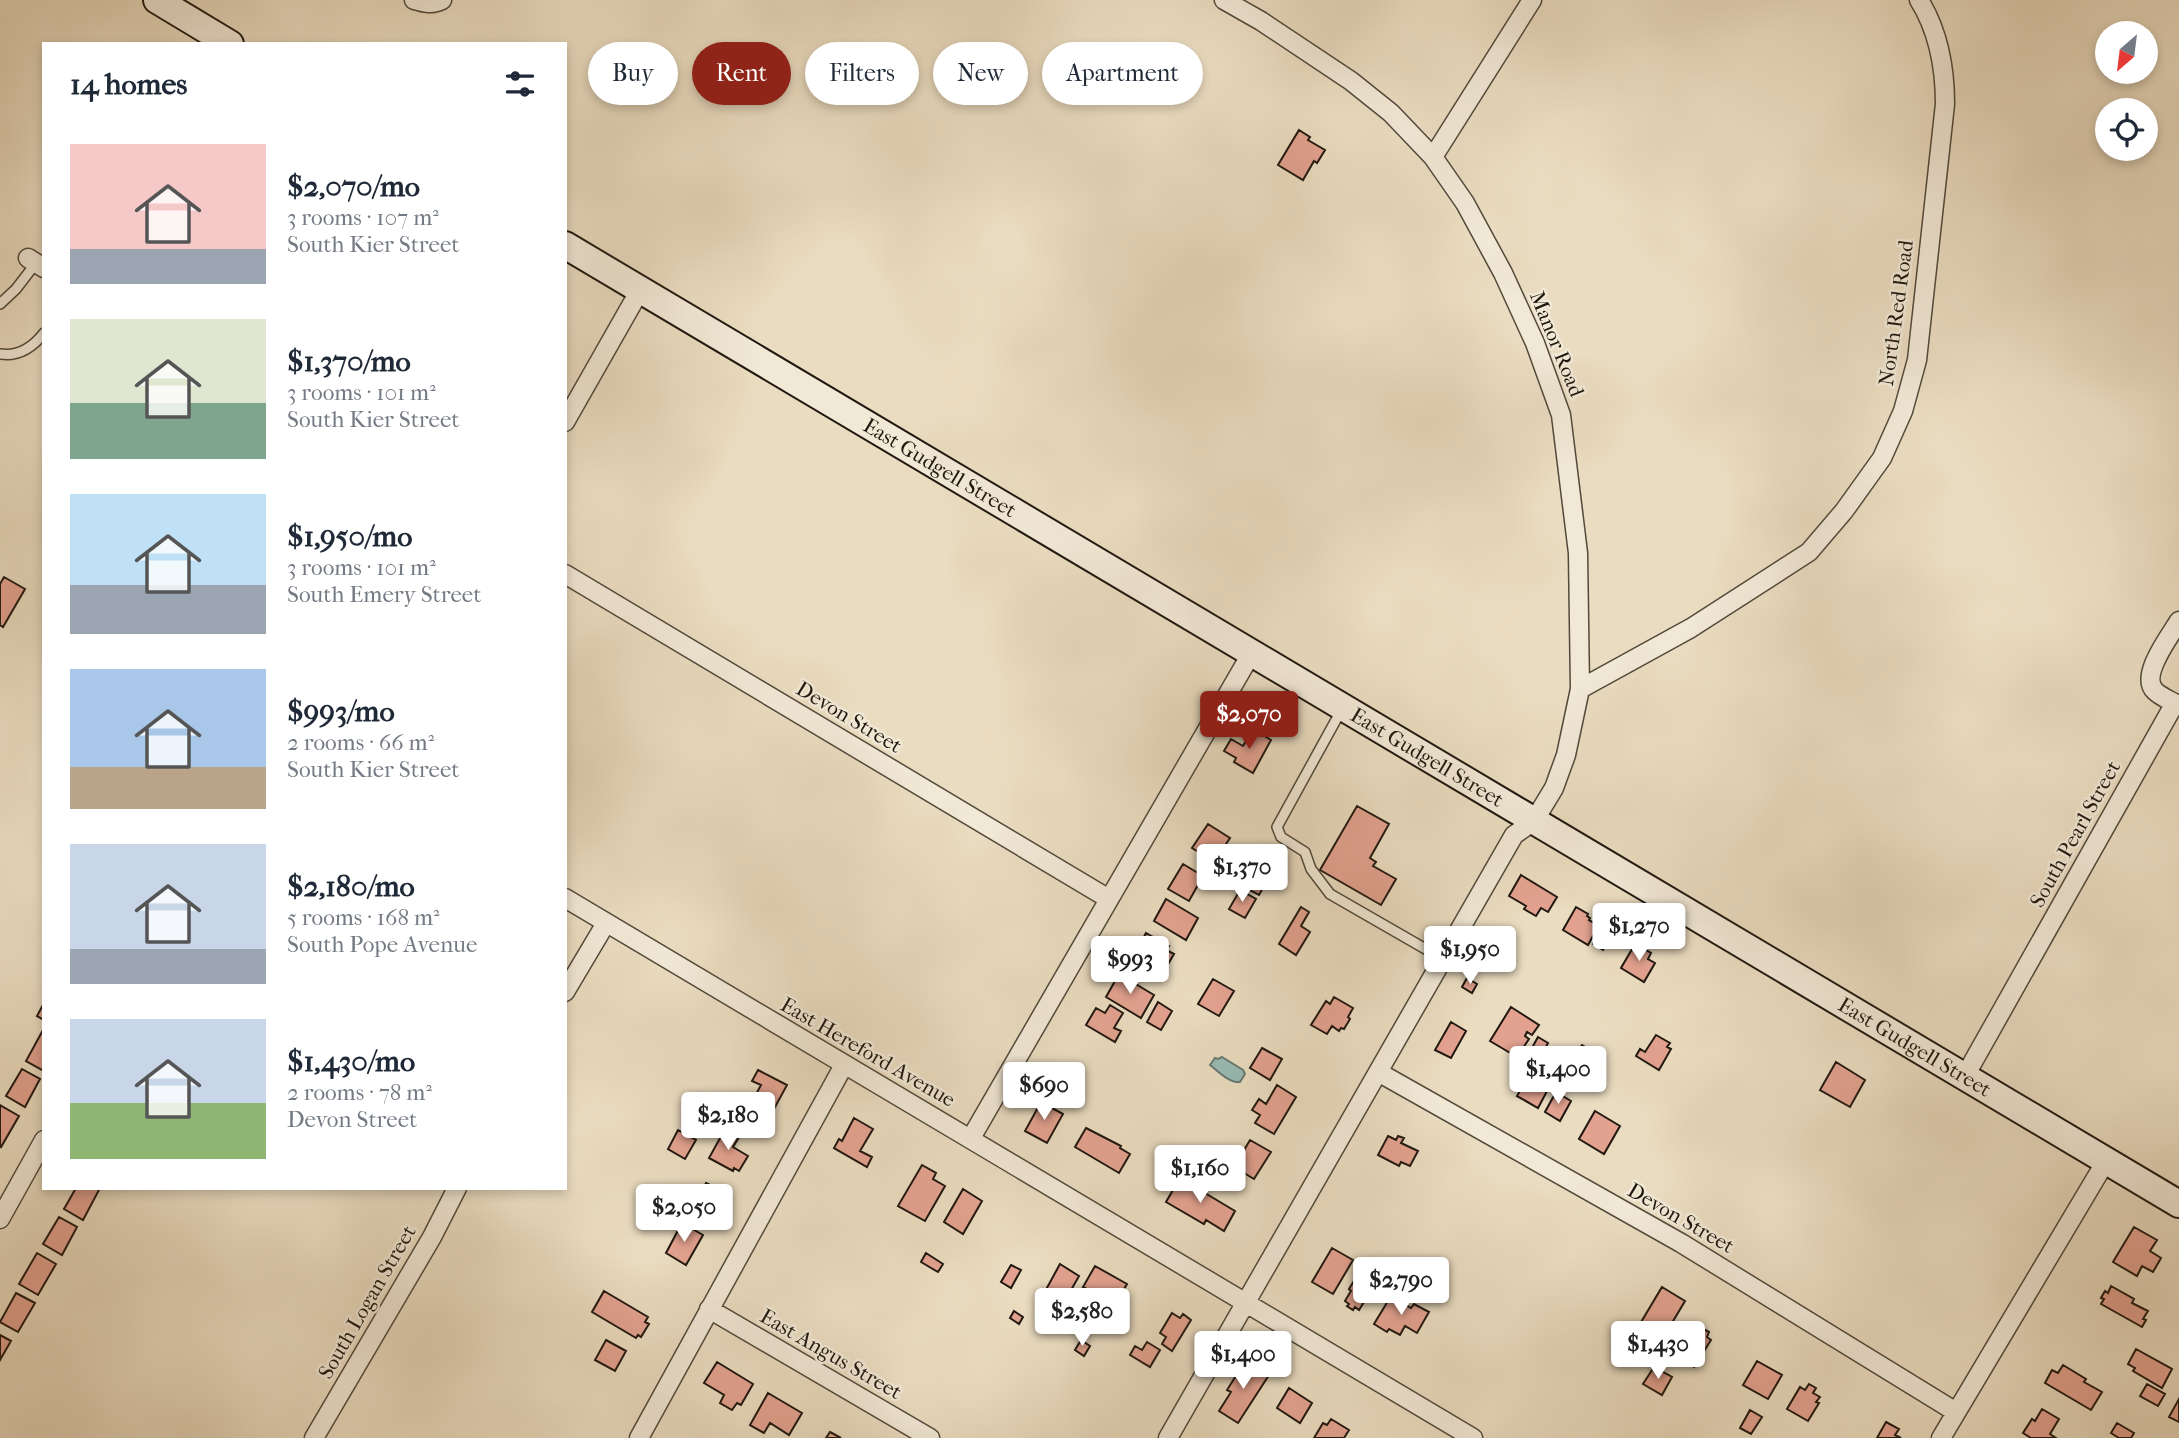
<!DOCTYPE html>
<html lang="en">
<head>
<meta charset="utf-8">
<style>
  body { margin:0; font-family:"IM FELL French Canon",serif; background:#f2f2f3; color:#1f2937; height:100vh; display:flex; flex-direction:column; font-size:26px; white-space:nowrap }
  * { box-sizing:border-box; margin:0 }
  p { font-size:23px; color:#747a83 }
  .icon { flex:none; width:38px; height:38px; fill:none; stroke:currentColor; stroke-width:2; stroke-linecap:round; stroke-linejoin:round }
  .map { position:relative; flex:1; overflow:hidden }
  .side { position:absolute; left:42px; top:42px; width:525px; height:1148px; display:flex; flex-direction:column; background:#fff; border-radius:0px; box-shadow:0 4px 10px #0003 }
  .side>* { flex:none }
  .hud { position:absolute; left:588px; top:42px; width:665px; height:63px; display:flex; gap:14px }
  .needle { width:46px; rotate:208deg }
  .tools { position:absolute; left:2095px; top:21px; display:grid; gap:14px }
  .tools a { display:grid; place-items:center; width:63px; height:63px; border-radius:50%; background:#fff; box-shadow:0 4px 10px #0003; font-size:35px }
  .price { position:absolute; translate:-50% -60px; padding:0 16px; border-radius:7px; background:#fff; color:#222; font-size:23px; line-height:46px; filter:drop-shadow(0 2px 4px #0008) }
  .price::after { content:''; position:absolute; left:50%; top:42px; width:21px; height:16px; margin-left:-10px; background:inherit; clip-path:polygon(0 0,100% 0,50% 100%) }
  .price.selected { background:#8f2418; color:#fff }
  ul { padding:0; list-style:none }
  li { display:flex; align-items:center; gap:21px; height:175px; padding:0 28px }
  li span { display:grid; place-items:center; flex:none; width:196px; height:140px; border-radius:0px; color:#555 }
  li>.icon { margin-inline-start:auto }
  span .icon { width:84px; height:84px; fill:#fffc; stroke-width:1 }
  li b { font-size:30px }
  h2 { display:flex; justify-content:space-between; align-items:center; height:84px; padding:0 28px; font-size:30px }
  .chip { padding:0 24px; border-radius:32px; background:#fff; box-shadow:0 4px 10px #0003; font-size:24px; line-height:63px }
  .chip.selected { background:#8f2418; color:#fff }
  .map>svg:first-child { display:block }
  .water { fill:#98bbb5; stroke:#687a73; stroke-width:2 }
  .building { fill:#e3a290; stroke:#20180f; stroke-width:2 }
  .lines { fill:none; stroke-linecap:round; stroke-linejoin:round }
  .lane-casing { stroke:#52493b; stroke-width:12 }
  .street-casing { stroke:#52493b; stroke-width:21 }
  .secondary-casing { stroke:#20180f; stroke-width:30 }
  .lane { stroke:#f1e8d6; stroke-width:9 }
  .street { stroke:#f1e8d6; stroke-width:18 }
  .secondary { stroke:#f1e8d6; stroke-width:26 }
  .labels { text-anchor:middle; stroke-width:5; stroke-linejoin:round; paint-order:stroke }
  .street-label { font-size:21px; fill:#20180f; stroke:#f1e8d6 }
</style>
</head>
<body>
<div class="map">
<svg width="2179" height="1438" viewBox="0 0 2179 1438">
  <rect width="100%" height="100%" fill="#eadcc0"/>
  <filter id="stains"><feTurbulence type="fractalNoise" baseFrequency=".00286" numOctaves="4"/><feColorMatrix values="0 0 0 0 .2 0 0 0 0 .09 0 0 0 0 .02 0 0 0 .5 -.17"/></filter>
  <radialGradient id="worn" r=".72"><stop offset=".6" stop-color="#630" stop-opacity="0"/><stop offset="1" stop-color="#630" stop-opacity=".3"/></radialGradient>
  <path class="water" d="M1222 1057 1243 1070 1245 1074 1240 1082C1229 1083 1218 1071 1210 1065L1215 1058 1218 1059Z"/>
  <path class="building" d="M1299 130 1310 137 1308 140 1325 150 1317 163 1314 161 1303 180 1278 165Z
    M4 577 25 589 3 627 0 625V584Z
    M1253 729 1271 740 1253 773 1234 762 1236 758 1224 751 1231 739 1243 746Z
    M1357 806 1389 824 1370 858 1376 862 1373 866 1396 879 1381 905 1320 870Z
    M1208 824 1230 838 1214 862 1192 848Z
    M1183 864 1203 876 1189 901 1168 889Z
    M1252 868 1269 877 1259 895 1242 886Z
    M1521 875 1557 897 1548 912 1541 908 1536 916 1524 909 1526 906 1509 896Z
    M1240 890 1256 899 1245 918 1229 909Z
    M1166 899 1198 918 1186 940 1154 921Z
    M1301 907 1309 912 1301 926 1310 932 1296 955 1279 944Z
    M1576 907 1588 914 1587 916 1590 918 1589 920 1613 934 1603 950 1593 944 1597 937 1593 936 1588 945 1563 930Z
    M1146 933 1169 946 1166 950 1174 954 1167 966 1159 962 1152 974 1145 970 1143 973 1135 969 1138 965 1131 962 1138 949 1134 947 1137 941 1141 943Z
    M1635 944 1651 953 1648 959 1655 963 1644 982 1621 968Z
    M1119 974 1154 995 1141 1018 1106 997Z
    M1467 978 1477 984 1472 993 1462 987Z
    M1213 979 1234 991 1219 1016 1198 1004Z
    M1334 997 1353 1008 1348 1017 1350 1019 1344 1029 1341 1028 1339 1031 1332 1026 1327 1034 1311 1025 1326 1001 1330 1004Z
    M1158 1002 1172 1011 1161 1030 1147 1022Z
    M44 1003V1020L37 1016Z
    M1110 1005 1123 1013 1114 1028 1121 1031 1115 1042 1086 1025 1096 1008 1105 1013Z
    M1511 1007 1539 1025 1532 1035 1527 1032 1525 1036 1529 1039 1517 1057 1490 1041Z
    M1451 1022 1466 1031 1451 1058 1435 1050Z
    M43 1030H44V1071L26 1061Z
    M1656 1035 1670 1043 1667 1047 1671 1049 1659 1070 1636 1056 1640 1049 1645 1052Z
    M1538 1037 1548 1043 1534 1069 1553 1080 1538 1108 1517 1096 1526 1080 1517 1075Z
    M1582 1045 1600 1056 1588 1075 1570 1064Z
    M1262 1048 1282 1059 1270 1080 1250 1068Z
    M1836 1062 1865 1080 1850 1107 1820 1090Z
    M22 1069 40 1079 25 1107 6 1096Z
    M758 1070 787 1085 767 1122 747 1111 761 1085 752 1081Z
    M1277 1085 1296 1097 1274 1134 1255 1123 1260 1115 1252 1110 1259 1099 1266 1104Z
    M1556 1092 1571 1101 1560 1121 1545 1112Z
    M1041 1102 1063 1114 1047 1143 1025 1131Z
    M0 1105 19 1116 1 1147 0 1146Z
    M1595 1111 1620 1126 1604 1154 1579 1139Z
    M854 1118 873 1129 860 1151 872 1157 867 1167 834 1148 839 1139 842 1141Z
    M1086 1128 1121 1146 1120 1148 1130 1154 1119 1173 1075 1147Z
    M725 1129 739 1137 733 1147 748 1156 739 1171 734 1168 733 1171 709 1158Z
    M678 1130 696 1140 685 1159 668 1149Z
    M1388 1136 1396 1140 1398 1136 1404 1138 1401 1143 1418 1151 1410 1166 1401 1162 1399 1166 1378 1155Z
    M1250 1140 1271 1152 1254 1179 1234 1167Z
    M922 1165 936 1173 933 1179 945 1186 925 1221 898 1206Z
    M1180 1178 1235 1211 1224 1231 1206 1220 1204 1224 1166 1202Z
    M706 1183 727 1194 710 1224 689 1213Z
    M76 1188H100L83 1220 64 1209Z
    M963 1189 982 1201 963 1234 944 1222Z
    M59 1217 77 1227 62 1255 43 1244Z
    M682 1223 703 1235 686 1265 666 1253Z
    M2134 1227 2157 1240 2150 1251 2161 1258 2153 1272 2142 1266 2137 1276 2113 1262Z
    M1332 1248 1353 1260 1333 1294 1312 1282Z
    M37 1253 56 1264 38 1295 19 1284Z
    M926 1253 943 1264 938 1272 921 1262Z
    M1060 1264 1079 1276 1062 1306 1043 1295Z
    M1011 1265 1021 1270 1011 1288 1001 1282Z
    M1095 1266 1127 1284 1115 1304 1083 1287Z
    M1363 1266 1378 1276 1381 1271 1393 1278 1381 1297 1371 1291 1359 1310 1355 1307 1353 1310 1347 1306 1349 1304 1345 1301 1351 1291 1349 1289Z
    M2111 1286 2134 1299 2132 1303 2148 1311 2143 1319 2146 1320 2142 1327 2101 1304 2104 1299 2101 1298 2105 1291 2108 1293Z
    M1662 1287 1685 1301 1654 1353 1631 1339Z
    M604 1291 648 1317 645 1322 649 1324 641 1337 638 1335 636 1338 592 1312Z
    M16 1293 35 1303 18 1332 0 1322Z
    M1391 1296 1411 1308 1414 1304 1429 1312 1417 1333 1405 1326 1400 1335 1389 1329 1387 1332 1374 1324Z
    M1014 1311 1023 1317 1019 1324 1010 1318Z
    M1172 1313 1180 1318 1183 1314 1191 1320 1172 1351 1162 1344 1166 1337 1160 1333Z
    M1698 1326 1709 1332 1707 1337 1711 1340 1694 1367 1676 1356 1693 1329 1696 1330Z
    M0 1335 11 1341 0 1360Z
    M606 1340 626 1351 615 1371 595 1360Z
    M1081 1340 1090 1346 1084 1356 1075 1350Z
    M1147 1342 1160 1350 1150 1367 1130 1355 1135 1346 1142 1350Z
    M2136 1349 2172 1369 2162 1388 2133 1371 2135 1368 2128 1364Z
    M1246 1360 1269 1375 1238 1423 1219 1411 1231 1392 1227 1390Z
    M1757 1361 1782 1375 1768 1399 1743 1385Z
    M717 1362 753 1384 741 1405 737 1403 732 1410 720 1403 724 1395 704 1383Z
    M2063 1365 2086 1379 2084 1382 2102 1392 2091 1410 2045 1383 2052 1370 2058 1373Z
    M1654 1367 1672 1377 1662 1395 1643 1384Z
    M1809 1384 1816 1388 1813 1393 1820 1397 1816 1402 1819 1403 1808 1421 1787 1409 1800 1387 1805 1390Z
    M2147 1384 2165 1394 2158 1406 2140 1396Z
    M1289 1388 1312 1403 1300 1423 1277 1408Z
    M768 1393 802 1413 789 1435 770 1423 764 1433 750 1425Z
    M2179 1399V1422L2169 1417Z
    M2042 1409 2059 1419 2050 1434 2056 1438H2031L2023 1433 2032 1419 2035 1421Z
    M1750 1410 1762 1417 1751 1434 1740 1428Z
    M1331 1419 1349 1430 1344 1438H1314L1323 1423 1327 1425Z
    M1886 1422 1899 1429 1895 1435 1901 1438H1877Z
    M2117 1423 2134 1433 2131 1438H2119L2111 1433Z
    M830 1432 841 1438H826Z"/>
  <g class="lines">
    <g class="lane-casing">
      <path id="lane" d="M0 304 16 289 36 263
        M0 354C19 357 33 347 44 333
        M1342 709 1277 827 1281 837 1305 852 1311 869 1330 894 1443 959"/>
    </g>
    <g class="street-casing">
      <path id="street" d="M414 0C424 3 432 5 442 0
        M1433 157 1532 0
        M28 258 44 268
        M565 422 640 290
        M565 574 1109 899
        M2179 621C2170 636 2139 676 2155 691 2161 697 2172 701 2179 706
        M1580 689 1691 628 1809 552 1844 511 1882 458 1903 411 1917 360 1945 104C1945 67 1939 32 1919 0
        M565 898 1473 1438
        M565 992 606 923
        M1378 1072 1681 1243 1956 1412
        M1965 1076 2175 703
        M971 1138 1251 654
        M0 1219 44 1140
        M709 1309 930 1438
        M314 1438 432 1237 457 1188
        M639 1438 844 1065
        M1168 1438 1514 835 1534 821 1554 788 1566 755 1580 689 1578 553 1561 415 1535 343 1503 273 1465 203 1433 157 1391 113 1351 81 1261 21 1224 0
        M1941 1438 2106 1161"/>
    </g>
    <g class="secondary-casing">
      <g id="secondary">
        <path d="M157 0 230 44"/>
        <path id="s1" d="M565 245 2179 1204"/>
      </g>
    </g>
    <use href="#lane" class="lane"/>
    <use href="#street" class="street"/>
    <use href="#secondary" class="secondary"/>
  </g>
  <g class="labels">
    <g class="street-label">
      <text transform="translate(1896 313) rotate(-82)" y="7">North Red Road</text>
      <text transform="translate(1557 344) rotate(68)" y="7">Manor Road</text>
      <text dy="7" stroke="none"><textPath href="#s1" startOffset="436">East Gudgell Street</textPath></text>
      <text transform="translate(849 717) rotate(31)" y="7">Devon Street</text>
      <text dy="7" stroke="none"><textPath href="#s1" startOffset="1003">East Gudgell Street</textPath></text>
      <text transform="translate(2075 834) rotate(-61)" y="7">South Pearl Street</text>
      <text dy="7" stroke="none"><textPath href="#s1" startOffset="1570">East Gudgell Street</textPath></text>
      <text transform="translate(868 1052) rotate(30)" y="7">East Hereford Avenue</text>
      <text transform="translate(1681 1218) rotate(30)" y="7">Devon Street</text>
      <text transform="translate(367 1302) rotate(-60)" y="7">South Logan Street</text>
      <text transform="translate(831 1354) rotate(30)" y="7">East Angus Street</text>
    </g>
  </g>
  <rect width="100%" height="100%" filter="url(#stains)"/>
  <rect width="100%" height="100%" fill="url(#worn)"/>
</svg>
<div class="tools">
<a><svg class="needle" viewBox="-14 -14 28 28"><path d="M0-13l5 13h-10z" fill="#e53935"/><path d="M0 13l5-13h-10z" fill="#747a83"/></svg></a>
<a><svg class="icon" aria-label="locate" viewBox="0 0 24 24"><circle cx="12" cy="12" r="6"/><path d="M12 2v4M12 18v4M2 12h4M18 12h4"/></svg></a>
</div>
<b class="price selected" style="left:1249px;top:751px">$2,070</b>
<b class="price" style="left:1242px;top:904px">$1,370</b>
<b class="price" style="left:1639px;top:963px">$1,270</b>
<b class="price" style="left:1470px;top:986px">$1,950</b>
<b class="price" style="left:1130px;top:996px">$993</b>
<b class="price" style="left:1558px;top:1106px">$1,400</b>
<b class="price" style="left:1044px;top:1122px">$690</b>
<b class="price" style="left:728px;top:1152px">$2,180</b>
<b class="price" style="left:1200px;top:1205px">$1,160</b>
<b class="price" style="left:684px;top:1244px">$2,050</b>
<b class="price" style="left:1401px;top:1317px">$2,790</b>
<b class="price" style="left:1082px;top:1348px">$2,580</b>
<b class="price" style="left:1658px;top:1381px">$1,430</b>
<b class="price" style="left:1243px;top:1391px">$1,400</b>
<div class="hud">
<a class="chip">Buy</a>
<a class="chip selected">Rent</a>
<a class="chip">Filters</a>
<a class="chip">New</a>
<a class="chip">Apartment</a>
</div>
<section class="side">
<h2>14 homes<svg class="icon" aria-label="filters" viewBox="0 0 24 24"><path d="M4 7h16M4 17h16"/><circle cx="9" cy="7" r="2"/><circle cx="15" cy="17" r="2"/></svg></h2>
<ul>
<li><span style="background:linear-gradient(#f6c9c9 75%,#9aa5b1 0)"><svg class="icon" aria-label="home" viewBox="0 0 24 24"><path d="M3 11l9-7 9 7M6 9v11h12V9"/></svg></span><div><b>$2,070/mo</b><p>3 rooms · 107 m²</p><p>South Kier Street</p></div></li>
<li><span style="background:linear-gradient(#dfe7d0 60%,#7fa58c 0)"><svg class="icon" aria-label="home" viewBox="0 0 24 24"><path d="M3 11l9-7 9 7M6 9v11h12V9"/></svg></span><div><b>$1,370/mo</b><p>3 rooms · 101 m²</p><p>South Kier Street</p></div></li>
<li><span style="background:linear-gradient(#bfe0f5 65%,#9aa5b1 0)"><svg class="icon" aria-label="home" viewBox="0 0 24 24"><path d="M3 11l9-7 9 7M6 9v11h12V9"/></svg></span><div><b>$1,950/mo</b><p>3 rooms · 101 m²</p><p>South Emery Street</p></div></li>
<li><span style="background:linear-gradient(#a9c7e8 70%,#b9a48a 0)"><svg class="icon" aria-label="home" viewBox="0 0 24 24"><path d="M3 11l9-7 9 7M6 9v11h12V9"/></svg></span><div><b>$993/mo</b><p>2 rooms · 66 m²</p><p>South Kier Street</p></div></li>
<li><span style="background:linear-gradient(#c9d6e8 75%,#9aa5b1 0)"><svg class="icon" aria-label="home" viewBox="0 0 24 24"><path d="M3 11l9-7 9 7M6 9v11h12V9"/></svg></span><div><b>$2,180/mo</b><p>5 rooms · 168 m²</p><p>South Pope Avenue</p></div></li>
<li><span style="background:linear-gradient(#c9d6e8 60%,#8fb573 0)"><svg class="icon" aria-label="home" viewBox="0 0 24 24"><path d="M3 11l9-7 9 7M6 9v11h12V9"/></svg></span><div><b>$1,430/mo</b><p>2 rooms · 78 m²</p><p>Devon Street</p></div></li>
</ul>
</section>
</div>
</body>
</html>
